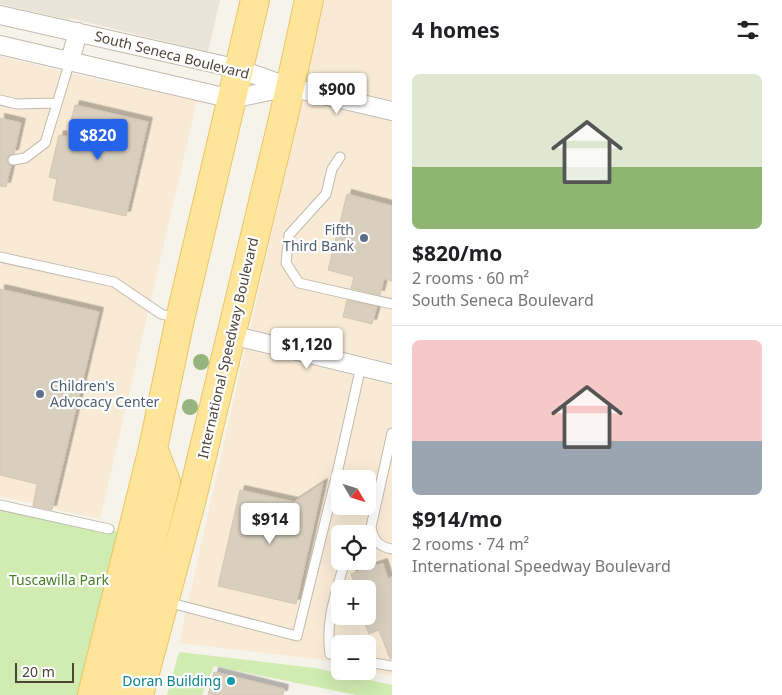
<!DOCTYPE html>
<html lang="en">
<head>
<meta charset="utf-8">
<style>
  body { margin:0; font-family:"Noto Sans",sans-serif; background:#f2f2f2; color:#202124; height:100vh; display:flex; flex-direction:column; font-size:19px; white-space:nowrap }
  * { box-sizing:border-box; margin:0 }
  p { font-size:16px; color:#757577 }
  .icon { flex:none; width:28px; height:28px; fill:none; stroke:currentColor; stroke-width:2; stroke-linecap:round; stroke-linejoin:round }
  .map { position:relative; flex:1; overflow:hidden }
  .side { display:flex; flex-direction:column; background:#fff; width:390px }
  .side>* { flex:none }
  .needle { width:32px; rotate:128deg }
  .controls { position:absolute; left:331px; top:470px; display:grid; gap:10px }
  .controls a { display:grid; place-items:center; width:45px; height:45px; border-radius:8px; background:#fff; box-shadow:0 5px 20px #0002; font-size:25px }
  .scale { position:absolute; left:15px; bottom:12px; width:59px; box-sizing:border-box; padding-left:5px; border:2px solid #4b4437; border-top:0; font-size:14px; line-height:18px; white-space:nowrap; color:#4b4437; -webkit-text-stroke:4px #fff; paint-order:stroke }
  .price { position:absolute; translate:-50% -42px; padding:0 11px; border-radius:5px; background:#fff; color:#222; font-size:16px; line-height:32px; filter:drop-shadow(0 1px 2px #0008) }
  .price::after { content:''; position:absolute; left:50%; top:30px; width:15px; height:11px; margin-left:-8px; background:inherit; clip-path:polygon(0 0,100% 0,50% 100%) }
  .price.current { background:#2563eb; color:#fff }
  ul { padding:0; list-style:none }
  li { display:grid; align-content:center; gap:10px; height:265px; padding:0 20px }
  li+li { border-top:1px solid #e0e0e0 }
  li span { display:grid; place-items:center; height:155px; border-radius:8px; color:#555 }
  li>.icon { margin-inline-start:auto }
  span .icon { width:90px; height:90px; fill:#fffc; stroke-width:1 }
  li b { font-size:21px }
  h2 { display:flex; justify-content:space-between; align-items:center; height:60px; padding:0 20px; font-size:21px }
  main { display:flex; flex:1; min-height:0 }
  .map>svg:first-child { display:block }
  .residential { fill:#eae5d8 }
  .commercial { fill:#f8ead5; fill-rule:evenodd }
  .green { fill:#d0ecb1 }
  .building { fill:#d8cfbf; stroke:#d4c7b1; filter:url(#shadow) }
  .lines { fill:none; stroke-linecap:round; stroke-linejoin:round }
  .service-casing { stroke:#c2bbac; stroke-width:11 }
  .minor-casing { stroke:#c2bbac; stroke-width:20 }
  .primary-casing { stroke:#ebc663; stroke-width:30 }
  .service { stroke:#fff; stroke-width:9 }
  .minor { stroke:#fff; stroke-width:18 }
  .primary { stroke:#ffe59a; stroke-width:28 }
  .tree { fill:#95b47e }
  .service-dot { fill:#5c6f8a; stroke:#fff; stroke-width:2 }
  .culture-dot { fill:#0f9aa8; stroke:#fff; stroke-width:2 }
  .labels { text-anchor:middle; stroke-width:4.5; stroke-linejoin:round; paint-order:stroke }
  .street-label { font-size:14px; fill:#4b4437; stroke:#fff }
  .service-label { font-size:14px; fill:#4e5e75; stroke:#fff; text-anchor:end }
  .park-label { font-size:14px; fill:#468126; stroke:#fff }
  .culture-label { font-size:14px; fill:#0d838f; stroke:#fff; text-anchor:end }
</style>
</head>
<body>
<main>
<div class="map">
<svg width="392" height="695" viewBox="0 0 392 695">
  <defs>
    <filter id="shadow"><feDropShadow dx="4.5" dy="-4.5" stdDeviation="0" flood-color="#0004"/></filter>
  </defs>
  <rect width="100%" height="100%" fill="#f6f3ea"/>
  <path class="residential" d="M0 0H220L208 52 70 18 69 20 0 4Z"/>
  <path class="commercial" d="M325 0H392V100L306 81Z
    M0 56 77 75 197 101 100 519 0 496Z
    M302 101 392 121V363L250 329Z
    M245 349 392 385V676L368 670V644H340V664L317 659 179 643ZM340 479H368V506H340ZM340 534H368V561H340ZM340 589H368V616H340Z"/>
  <path class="green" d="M0 505 132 535 92 695H0Z
    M179 652 315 668 392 685V695H356L214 666 202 695H167Z"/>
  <path class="building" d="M75 105 148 122 126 216 53 200 57 179 49 177 59 135 67 137Z
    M0 118 21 123 14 154 9 155 7 158 8 164 11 166 6 187 0 186Z
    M347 194 392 206V281L384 279 380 295 351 288 354 277 328 270Z
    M0 289 99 312 52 510 33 506 37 484 0 475Z
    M347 300 377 307 372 324 343 317Z
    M323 483 296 604 218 586 240 490 294 502Z
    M383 563 388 579 392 577V658L390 659 379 630 369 634 362 616H368V589H353L351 584 354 583 351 574Z
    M214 672 284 689 283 695H208Z"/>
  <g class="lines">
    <g class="service-casing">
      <path id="service" d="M0 100 17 104 57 103
        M340 157 332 169 326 194 289 235 286 263 299 283 392 304
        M13 160 25 158 45 143 70 61
        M0 257 114 282 161 314 177 318
        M392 433 371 527C373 540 379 547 392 549
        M0 505 109 529
        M167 602 297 636 338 469 361 366
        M340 656 330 654C325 622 336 592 345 561
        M368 662 392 666"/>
    </g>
    <g class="minor-casing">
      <path id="minor" d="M0 15 239 69 289 87 392 111
        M0 45 232 99 288 87
        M70 61 78 32
        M231 335 392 374"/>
    </g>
    <g class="primary-casing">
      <path id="primary" d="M92 695 153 448 180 319 255 0
        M113 695 166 482 153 448
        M139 695 191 502 284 115 309 0"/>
    </g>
    <use href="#service" class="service"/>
    <use href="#minor" class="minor"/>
    <use href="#primary" class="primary"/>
  </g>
  <g class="tree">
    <circle cx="201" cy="362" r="8"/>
    <circle cx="190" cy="407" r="8"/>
  </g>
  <g class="service-dot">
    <circle cx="364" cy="238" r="5"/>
    <circle cx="40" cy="394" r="5"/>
  </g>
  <circle class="culture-dot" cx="231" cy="681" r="5"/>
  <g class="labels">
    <g class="street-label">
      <text transform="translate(172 55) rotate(14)" y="5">South Seneca Boulevard</text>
      <text transform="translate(228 348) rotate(-77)" y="5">International Speedway Boulevard</text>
    </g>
    <g class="service-label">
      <text x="354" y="235">Fifth<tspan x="354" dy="16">Third Bank</tspan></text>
      <text x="50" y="391" text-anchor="start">Children's<tspan x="50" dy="16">Advocacy Center</tspan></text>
    </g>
    <g class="park-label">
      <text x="59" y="585">Tuscawilla Park</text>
    </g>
    <g class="culture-label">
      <text x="221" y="686">Doran Building</text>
    </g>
  </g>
</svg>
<div class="controls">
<a><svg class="needle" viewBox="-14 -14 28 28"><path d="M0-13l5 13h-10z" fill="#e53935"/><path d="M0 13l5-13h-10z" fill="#757577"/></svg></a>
<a><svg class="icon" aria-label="locate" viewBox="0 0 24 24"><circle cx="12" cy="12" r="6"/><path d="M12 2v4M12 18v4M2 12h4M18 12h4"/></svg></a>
<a>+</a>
<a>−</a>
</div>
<div class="scale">20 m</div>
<b class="price" style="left:337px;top:115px">$900</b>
<b class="price current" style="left:98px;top:161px">$820</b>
<b class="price" style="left:307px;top:370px">$1,120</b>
<b class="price" style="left:270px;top:545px">$914</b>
</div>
<section class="side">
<h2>4 homes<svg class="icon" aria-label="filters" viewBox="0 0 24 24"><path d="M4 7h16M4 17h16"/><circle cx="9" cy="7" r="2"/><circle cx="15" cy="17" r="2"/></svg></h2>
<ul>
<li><span style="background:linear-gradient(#dfe7d0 60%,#8fb573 0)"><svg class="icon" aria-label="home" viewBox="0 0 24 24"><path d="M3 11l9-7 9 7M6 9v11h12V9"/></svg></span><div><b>$820/mo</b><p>2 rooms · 60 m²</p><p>South Seneca Boulevard</p></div></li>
<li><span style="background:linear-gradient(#f6c9c9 65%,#9aa5b1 0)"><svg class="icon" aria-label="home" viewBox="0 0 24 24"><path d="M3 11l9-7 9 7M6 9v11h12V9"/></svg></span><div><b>$914/mo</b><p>2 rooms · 74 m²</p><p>International Speedway Boulevard</p></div></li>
</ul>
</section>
</main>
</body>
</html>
